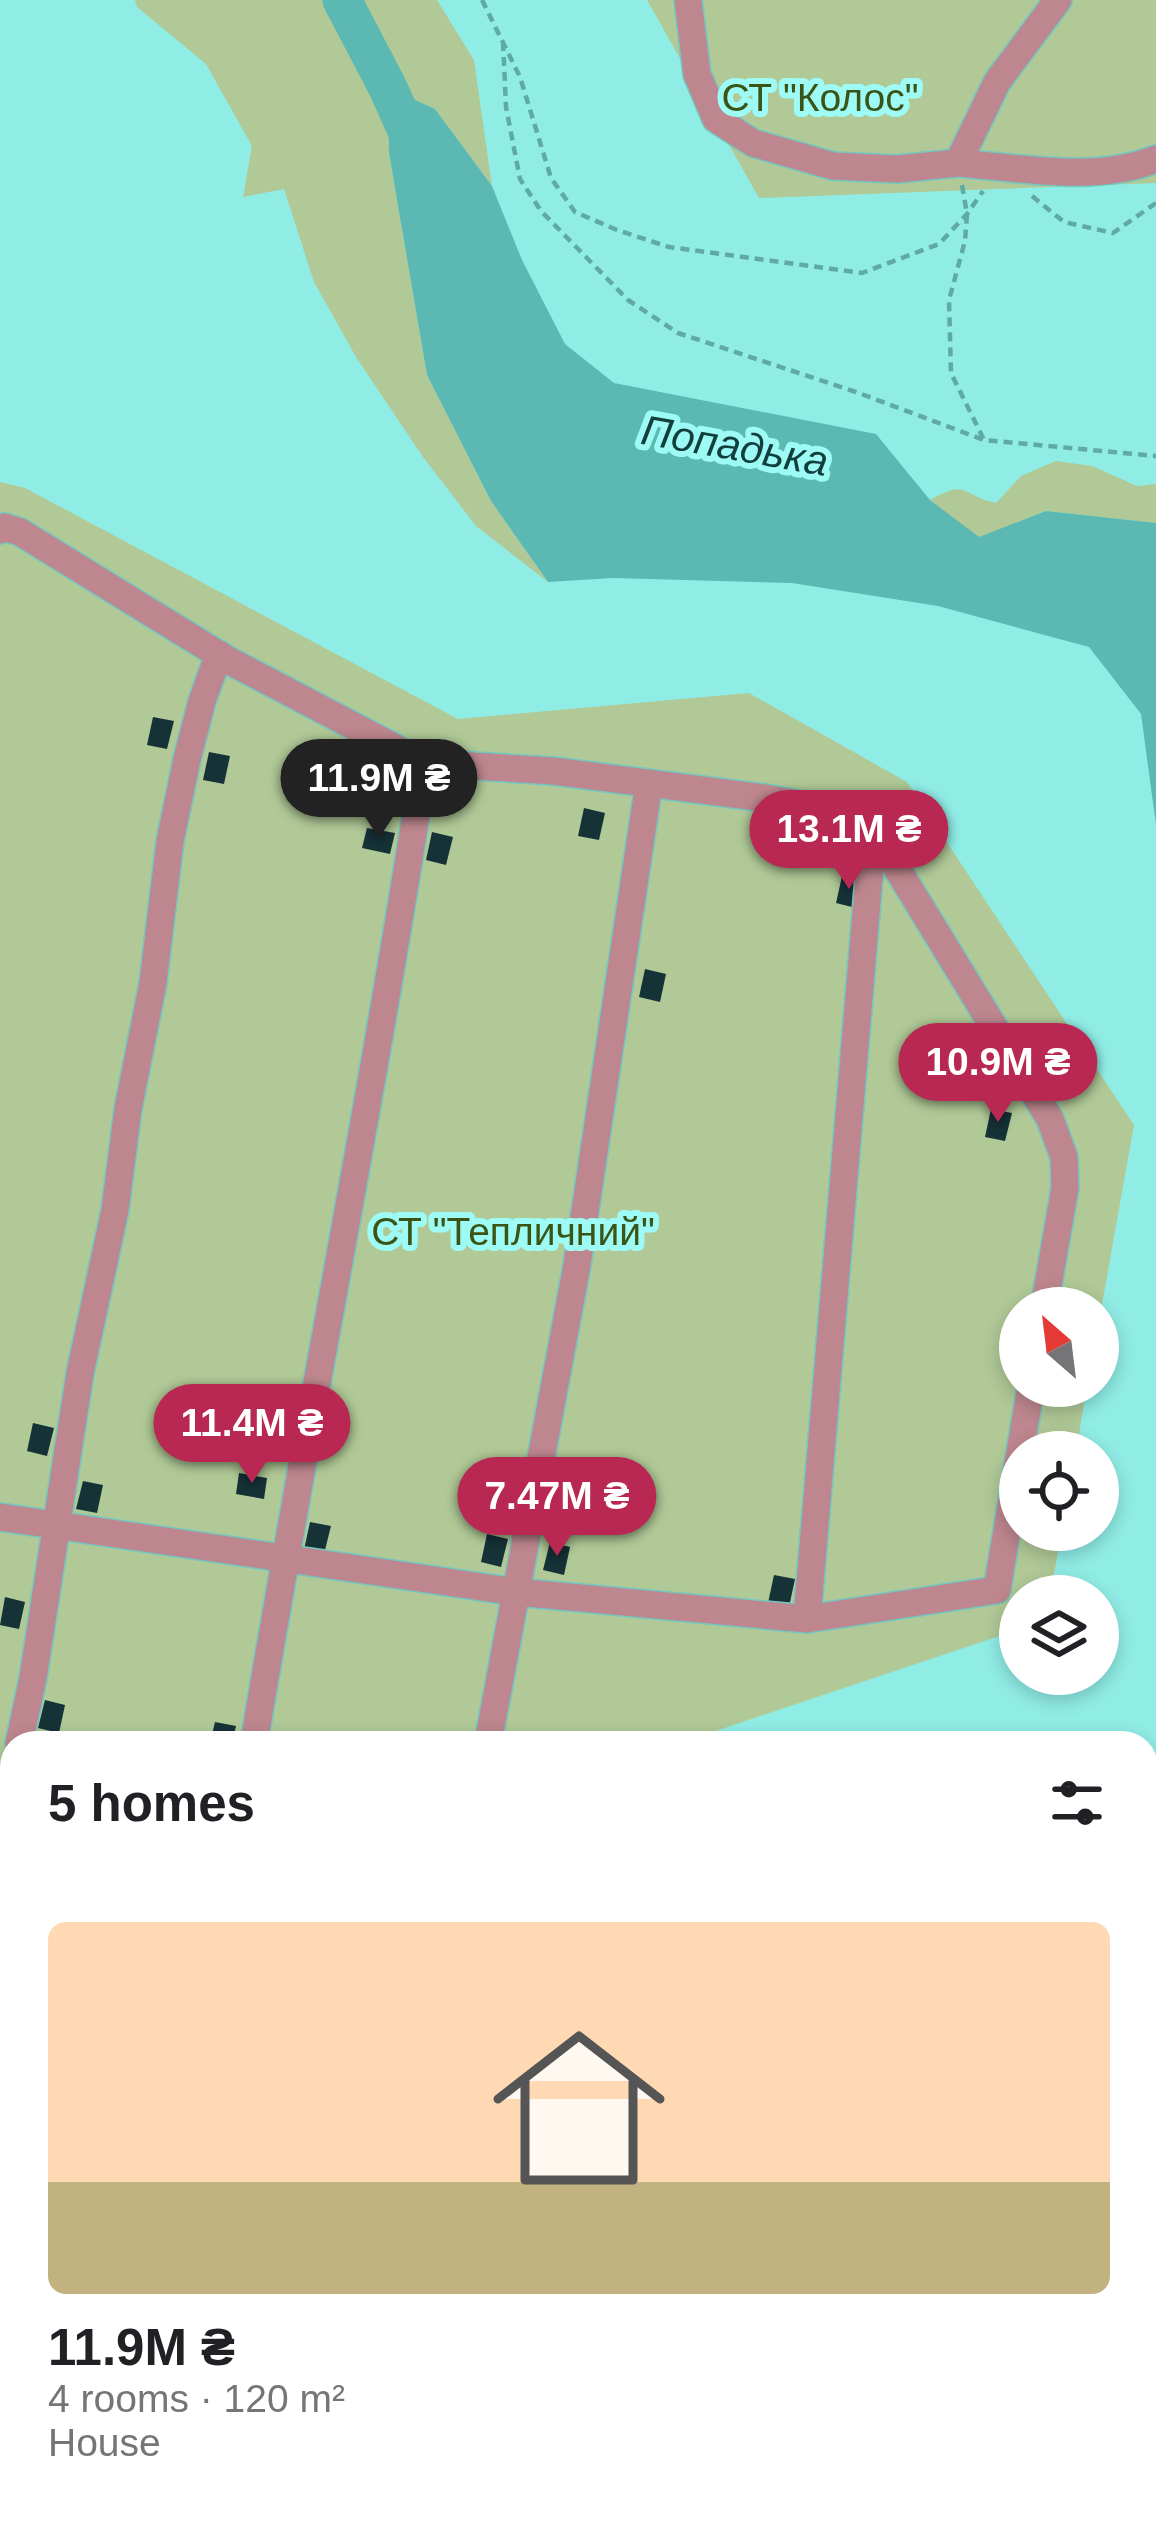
<!DOCTYPE html>
<html lang="en">
<head>
<meta charset="utf-8">
<style>
  body { margin:0; font-family:Helvetica,sans-serif; background:#f2f2f2; color:#202124; height:100vh; display:flex; flex-direction:column; font-size:45px; white-space:nowrap }
  * { box-sizing:border-box; margin:0 }
  p { font-size:39px; color:#757577 }
  .icon { flex:none; width:66px; height:66px; fill:none; stroke:currentColor; stroke-width:2; stroke-linecap:round; stroke-linejoin:round }
  .map { position:relative; flex:1; overflow:hidden }
  .sheet { position:absolute; left:0px; top:1731px; width:1158px; height:807px; display:flex; flex-direction:column; background:#fff; border-radius:36px 36px 0 0; box-shadow:0 6px 18px #0003 }
  .sheet>* { flex:none }
  .needle { width:78px; rotate:332deg }
  .fabs { position:absolute; left:999px; top:1287px; display:grid; gap:24px }
  .fabs a { display:grid; place-items:center; width:120px; height:120px; border-radius:50%; background:#fff; box-shadow:0 6px 18px #0003; font-size:60px }
  .price { position:absolute; translate:-50% -102px; padding:0 27px; border-radius:42px; background:#b82852; color:#fff; font-size:39px; line-height:78px; filter:drop-shadow(0 3px 6px #0008) }
  .price::after { content:''; position:absolute; left:50%; top:72px; width:36px; height:27px; margin-left:-18px; background:inherit; clip-path:polygon(0 0,100% 0,50% 100%) }
  .price.on { background:#222; color:#fff }
  ul { padding:0; list-style:none }
  li { display:grid; align-content:center; gap:24px; height:636px; padding:0 48px }
  li span { display:grid; place-items:center; height:372px; border-radius:18px; color:#555 }
  li>.icon { margin-inline-start:auto }
  span .icon { width:216px; height:216px; fill:#fffc; stroke-width:1 }
  li b { font-size:51px }
  h2 { display:flex; justify-content:space-between; align-items:center; height:144px; padding:0 48px; font-size:51px }
  .map>svg:first-child { display:block }
  .green { fill:#b0c997 }
  .water { fill:#5bb8b2 }
  .lines { fill:none; stroke-linecap:round; stroke-linejoin:round }
  .river { stroke:#5bb8b2; stroke-width:39 }
  .building { fill:#153237 }
  .minor-casing { stroke:#74c7c1; stroke-width:30 }
  .path { stroke:#5faaa4; stroke-width:4.5; stroke-dasharray:9 6; stroke-linecap:butt }
  .minor { stroke:#be878f; stroke-width:27 }
  .labels { text-anchor:middle; stroke-width:12; stroke-linejoin:round; paint-order:stroke }
  .park-label { font-size:39px; fill:#395414; stroke:#9dfaf4 }
  .water-label { font-size:42px; font-style:italic; fill:#123e3c; stroke:#9dfaf4 }
</style>
</head>
<body>
<div class="map">
<svg width="1156" height="2537" viewBox="0 0 1156 2537">
  <rect width="100%" height="100%" fill="#90ede6"/>
  <path class="green" d="M135 0H437L474 60 492 186 435 109 388 89 389 153 427 375 491 501 548 582 476 526 423 457 356 357 314 282 284 189 243 197 252 146 206 64 137 7Z
    M647 0H1156V183L759 198Z
    M1056 461 1092 466 1137 486 1156 484V523L1046 511 979 538 930 500C969 478 960 495 996 503L1021 476Z
    M0 482 25 488 458 719 749 693 907 782 1134 1125 1098 1327V1308H1020V1386H1087L1076 1452H1020V1530H1062L1050 1596H1020V1629L680 1743H12V2252L0 2250Z"/>
  <path class="water" d="M388 88 435 109 492 186 522 260 565 344 614 383 876 434 930 500 979 537 1046 511 1156 523V825L1141 714 1089 647 938 606 792 583 613 578 548 582 491 501 427 375 389 153Z"/>
  <g class="lines">
    <path class="river" d="M342 0 388 88 409 135"/>
  </g>
  <path class="building" d="M153 717 174 721 167 749 147 745Z
    M209 752 230 756 224 784 203 780Z
    M584 808 605 813 599 840 578 836Z
    M367 828 395 833 390 854 362 848Z
    M432 832 453 837 446 865 426 860Z
    M842 876 862 880 856 908 836 903Z
    M645 969 666 974 660 1002 639 997Z
    M991 1109 1012 1113 1005 1141 985 1137Z
    M33 1423 54 1428 47 1456 27 1451Z
    M239 1473 267 1478 264 1499 236 1494Z
    M83 1481 103 1485 97 1513 76 1509Z
    M310 1522 331 1526 324 1554 304 1550Z
    M487 1534 508 1539 501 1567 481 1562Z
    M550 1542 570 1547 564 1575 543 1570Z
    M774 1575 795 1579 789 1607 768 1603Z
    M5 1597 25 1602 19 1629 0 1625Z
    M45 1700 65 1705 59 1733 38 1728Z
    M215 1722 236 1726 232 1743H210Z
    M1146 2397 1156 2402 1146 2423Z
    M676 2526H714L711 2537H674Z
    M924 2526H951L942 2537Z
    M1049 2526H1060L1078 2537H1042Z"/>
  <g class="lines">
    <g class="minor-casing">
      <path id="minor" d="M688 0 697 74 716 119 753 143 833 166 897 169 958 163 997 82 1058 0
        M958 163C1022 168 1094 183 1156 159
        M0 530 4 527 20 532 226 659 424 763C374 1091 308 1416 254 1743
        M424 763 553 771 765 798 859 815 873 829 1050 1119 1064 1157 1065 1188 1044 1308
        M0 1517 516 1592 807 1619 997 1590 1031 1386
        M807 1619 873 829
        M19 1743 33 1678 80 1373 115 1210 128 1109 153 983 170 841 187 759 202 701 219 654
        M488 1743 577 1265 649 783
        M0 1849 12 1775
        M0 2247 12 2249
        M1146 2316 1156 2301
        M1146 2461 1156 2466
        M817 2526 831 2537
        M1002 2537 1009 2526"/>
    </g>
    <path class="path" d="M482 0 520 77 551 178 575 212 617 230 669 247 862 273 939 244 967 214 983 191
      M503 42 506 107 520 179 541 211 628 300 678 333 856 392 984 440
      M962 185 967 214 965 241 949 300 951 373 984 440 1156 456
      M1032 196 1064 222 1113 233 1156 203"/>
    <use href="#minor" class="minor"/>
  </g>
  <g class="labels">
    <g class="park-label">
      <text x="820" y="111">СТ "Колос"</text>
      <text x="513" y="1245">СТ "Тепличний"</text>
    </g>
    <g class="water-label">
      <text transform="translate(735 445) rotate(10)" y="15">Попадька</text>
    </g>
  </g>
</svg>
<div class="fabs">
<a><svg class="needle" viewBox="-14 -14 28 28"><path d="M0-13l5 13h-10z" fill="#e53935"/><path d="M0 13l5-13h-10z" fill="#757577"/></svg></a>
<a><svg class="icon" aria-label="locate" viewBox="0 0 24 24"><circle cx="12" cy="12" r="6"/><path d="M12 2v4M12 18v4M2 12h4M18 12h4"/></svg></a>
<a><svg class="icon" aria-label="layers" viewBox="0 0 24 24"><path d="M12 4l9 5-9 5-9-5zM3 14l9 5 9-5"/></svg></a>
</div>
<b class="price on" style="left:379px;top:841px">11.9M ₴</b>
<b class="price" style="left:849px;top:892px">13.1M ₴</b>
<b class="price" style="left:998px;top:1125px">10.9M ₴</b>
<b class="price" style="left:252px;top:1486px">11.4M ₴</b>
<b class="price" style="left:557px;top:1559px">7.47M ₴</b>
<section class="sheet">
<h2>5 homes<svg class="icon" aria-label="filters" viewBox="0 0 24 24"><path d="M4 7h16M4 17h16"/><circle cx="9" cy="7" r="2"/><circle cx="15" cy="17" r="2"/></svg></h2>
<ul>
<li><span style="background:linear-gradient(#ffd9b3 70%,#c2b280 0)"><svg class="icon" aria-label="home" viewBox="0 0 24 24"><path d="M3 11l9-7 9 7M6 9v11h12V9"/></svg></span><div><b>11.9M ₴</b><p>4 rooms · 120 m²</p><p>House</p></div></li>
</ul>
</section>
</div>
</body>
</html>
